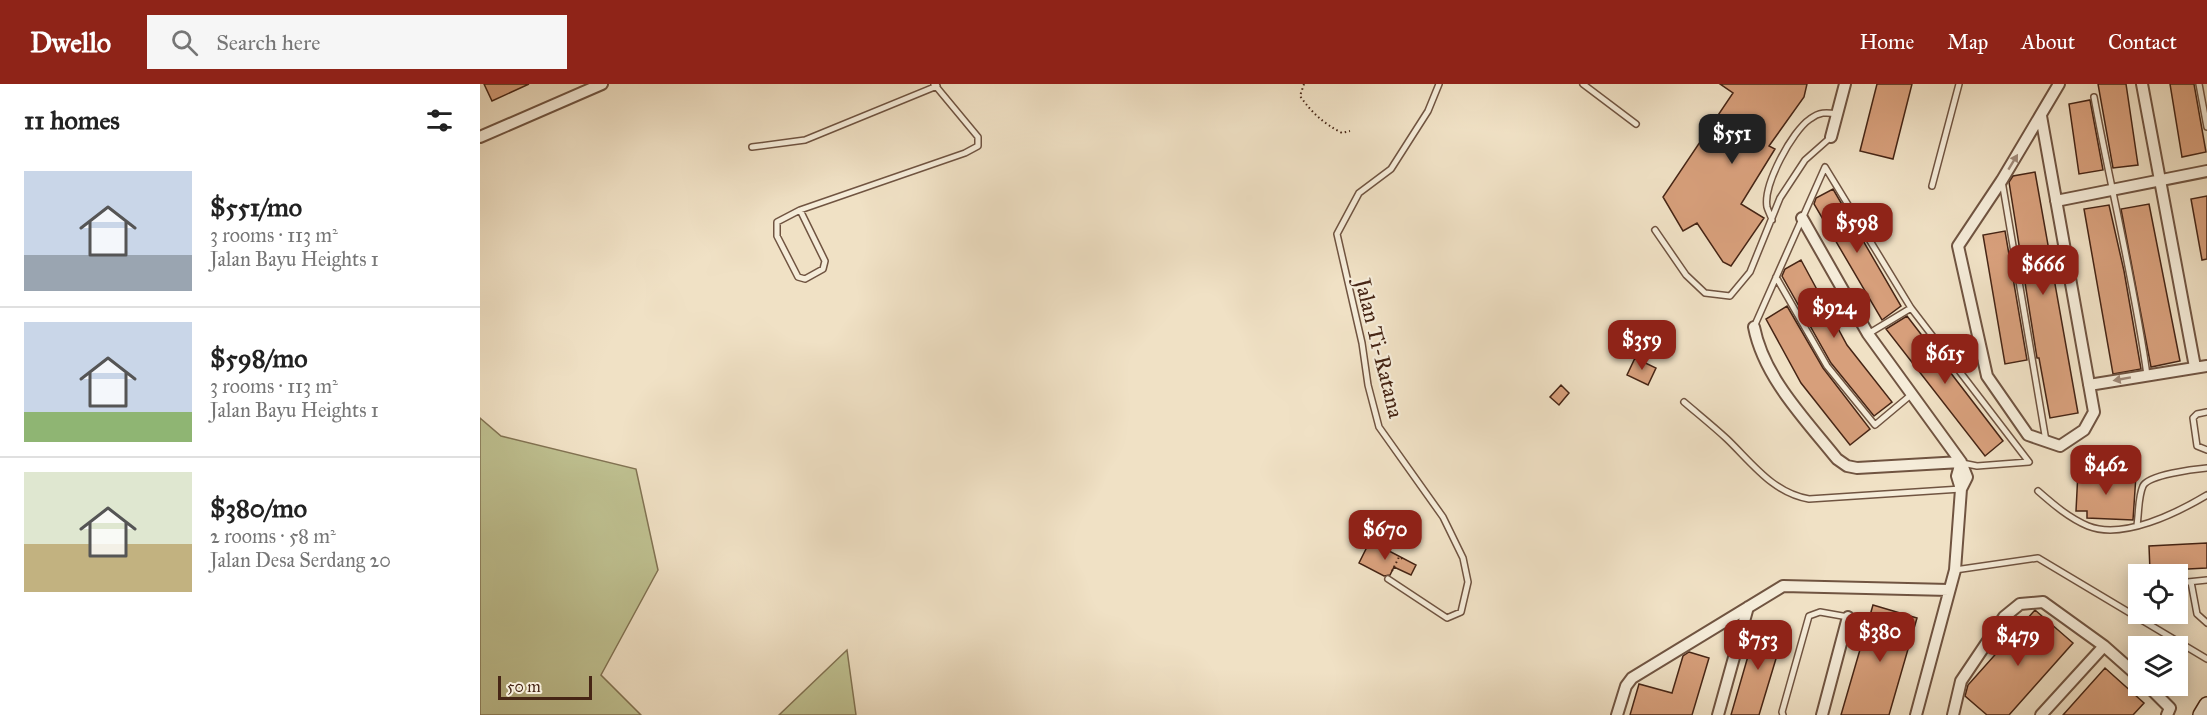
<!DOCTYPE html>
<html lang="en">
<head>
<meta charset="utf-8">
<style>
  body { margin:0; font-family:"IM FELL Great Primer",serif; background:#f6f6f6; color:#222; height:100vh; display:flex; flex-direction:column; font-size:22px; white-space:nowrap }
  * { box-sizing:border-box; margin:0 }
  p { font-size:20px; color:#767676 }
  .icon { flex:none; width:33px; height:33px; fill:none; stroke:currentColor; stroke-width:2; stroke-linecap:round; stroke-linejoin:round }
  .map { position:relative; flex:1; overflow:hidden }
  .sheet { display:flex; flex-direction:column; background:#fff; width:480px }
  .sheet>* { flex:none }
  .buttons { position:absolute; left:1648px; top:480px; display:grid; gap:12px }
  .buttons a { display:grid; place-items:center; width:60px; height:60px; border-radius:0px; background:#fff; box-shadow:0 3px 15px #0003; font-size:30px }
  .scale { position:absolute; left:18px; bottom:15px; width:94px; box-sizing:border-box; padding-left:6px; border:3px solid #462515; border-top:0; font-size:16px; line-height:21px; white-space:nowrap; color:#462515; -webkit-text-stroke:4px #f5ecd9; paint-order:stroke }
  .price { position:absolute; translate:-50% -51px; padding:0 14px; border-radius:12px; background:#8f2418; color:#fff; font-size:20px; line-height:39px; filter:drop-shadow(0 2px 3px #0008) }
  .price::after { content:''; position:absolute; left:50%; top:36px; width:18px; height:14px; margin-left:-9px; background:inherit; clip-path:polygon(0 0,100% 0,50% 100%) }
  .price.on { background:#222; color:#fff }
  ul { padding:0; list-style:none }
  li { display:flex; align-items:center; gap:18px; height:150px; padding:0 24px }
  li+li { border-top:2px solid #e0e0e0 }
  li span { display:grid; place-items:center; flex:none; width:168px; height:120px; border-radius:0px; color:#555 }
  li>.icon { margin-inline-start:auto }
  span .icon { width:72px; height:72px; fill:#fffc; stroke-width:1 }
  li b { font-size:26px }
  h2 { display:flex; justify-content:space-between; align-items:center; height:72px; padding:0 24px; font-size:26px }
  header { display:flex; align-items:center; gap:36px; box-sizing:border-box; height:84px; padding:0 30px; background:#8f2418; color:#fff }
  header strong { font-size:28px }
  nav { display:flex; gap:33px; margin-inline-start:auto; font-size:21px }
  .search { width:420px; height:54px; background:#f6f6f6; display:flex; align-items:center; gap:15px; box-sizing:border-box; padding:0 21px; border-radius:0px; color:#767676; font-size:22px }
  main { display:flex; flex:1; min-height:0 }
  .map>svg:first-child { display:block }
  .green { fill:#bfc191; stroke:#827353; stroke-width:1.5 }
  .building { fill:#d79f7b; stroke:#462515; stroke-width:1.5 }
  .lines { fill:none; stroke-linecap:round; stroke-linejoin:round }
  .lane-casing { stroke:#705441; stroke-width:8 }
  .street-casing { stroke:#705441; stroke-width:14 }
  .secondary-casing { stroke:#462515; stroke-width:18 }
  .path { stroke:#462515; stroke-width:2; stroke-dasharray:1.5 3; stroke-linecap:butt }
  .lane { stroke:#f5ecd9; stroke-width:5 }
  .street { stroke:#f5ecd9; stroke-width:10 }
  .secondary { stroke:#f5ecd9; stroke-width:15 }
  .oneway { fill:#9e8877 }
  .labels { text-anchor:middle; stroke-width:4.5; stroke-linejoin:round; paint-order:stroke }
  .street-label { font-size:22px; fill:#462515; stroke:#f5ecd9 }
</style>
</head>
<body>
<header>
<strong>Dwello</strong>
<div class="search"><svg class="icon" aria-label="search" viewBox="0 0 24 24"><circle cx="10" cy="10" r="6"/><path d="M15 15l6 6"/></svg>Search here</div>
<nav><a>Home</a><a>Map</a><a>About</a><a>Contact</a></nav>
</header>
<main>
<section class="sheet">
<h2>11 homes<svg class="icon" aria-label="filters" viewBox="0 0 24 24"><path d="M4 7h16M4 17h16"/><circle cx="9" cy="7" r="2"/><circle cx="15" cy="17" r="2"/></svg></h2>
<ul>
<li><span style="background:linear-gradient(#c9d6e8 70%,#9aa5b1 0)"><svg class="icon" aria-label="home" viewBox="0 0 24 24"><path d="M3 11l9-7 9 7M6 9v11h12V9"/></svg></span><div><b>$551/mo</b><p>3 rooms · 113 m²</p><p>Jalan Bayu Heights 1</p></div></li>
<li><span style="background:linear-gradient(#c9d6e8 75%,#8fb573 0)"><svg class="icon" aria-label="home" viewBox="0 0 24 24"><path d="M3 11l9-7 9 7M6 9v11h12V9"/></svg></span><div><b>$598/mo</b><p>3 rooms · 113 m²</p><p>Jalan Bayu Heights 1</p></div></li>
<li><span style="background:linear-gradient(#dfe7d0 60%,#c2b280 0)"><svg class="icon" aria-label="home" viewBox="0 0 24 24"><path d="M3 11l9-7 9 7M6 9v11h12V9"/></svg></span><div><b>$380/mo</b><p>2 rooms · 58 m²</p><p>Jalan Desa Serdang 20</p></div></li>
</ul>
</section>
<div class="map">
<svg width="1727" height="631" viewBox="0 0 1727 631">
  <rect width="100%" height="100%" fill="#f0e1c5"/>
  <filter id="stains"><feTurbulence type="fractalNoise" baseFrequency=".00333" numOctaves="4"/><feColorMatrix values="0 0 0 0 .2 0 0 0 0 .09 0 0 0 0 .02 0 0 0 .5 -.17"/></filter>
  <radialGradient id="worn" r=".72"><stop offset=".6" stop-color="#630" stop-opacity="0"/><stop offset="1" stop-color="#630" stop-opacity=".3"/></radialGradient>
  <path class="green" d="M0 334 21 352 156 385 178 486 121 591 161 631H0Z
    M367 566 376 631H299Z"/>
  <path class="building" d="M4 0H49L12 17Z
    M1240 0H1327L1324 13 1289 62 1295 65 1261 120 1284 134 1251 182 1243 178 1217 139 1203 147 1183 113 1253 9Z
    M1397 0H1432L1413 75 1380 67Z
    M1618 0H1646L1658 81 1633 84Z
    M1690 0H1714L1726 68 1702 73Z
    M1610 16 1623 86 1599 90 1589 20Z
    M1555 88 1598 329 1570 334 1559 274H1557L1529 98 1533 92Z
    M1353 105 1421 222 1402 236 1334 120 1336 114Z
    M1727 112V175L1722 176 1711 115Z
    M1669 120 1700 277 1671 283 1641 125Z
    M1629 121 1644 187 1661 285 1633 290 1604 125Z
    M1525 147 1547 276 1525 280 1503 151Z
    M1321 176 1367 261 1412 318 1394 332 1351 279 1302 192 1305 185Z
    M1307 222 1343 284 1390 345 1370 361 1321 299 1286 235Z
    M1427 232 1523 357 1505 372 1406 245Z
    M1155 274 1176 284 1168 301 1147 291Z
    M1081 301 1089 309 1079 321 1070 313Z
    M1598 388 1656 391 1653 436 1607 434V427H1596Z
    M890 457 936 481 931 491 914 483 910 491 904 492 879 479Z
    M1727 459V484L1670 487 1669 462Z
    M1393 521 1437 534 1409 631H1361Z
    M1555 526 1593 559 1529 631H1507L1485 612 1488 601Z
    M1277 541 1304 548 1279 631H1251Z
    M1209 568 1229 574 1212 631H1150L1159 600 1192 609 1203 572Z
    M1625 584 1664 619 1653 631H1583Z"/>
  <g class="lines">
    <g class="lane-casing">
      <path id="lane" d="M1103 0 1156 40
        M1719 0 1727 43
        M1614 13C1631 106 1654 197 1667 291
        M272 63 325 56 457 2
        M1522 97 1566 357
        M1452 102 1479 0
        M320 126 345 177 343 185 325 195 318 193 297 152V138L320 126 485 69 498 62V53L454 0
        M1292 136C1291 132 1288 127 1287 123 1283 101 1312 47 1330 35 1339 28 1346 28 1357 30
        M1175 146 1206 191 1225 209 1250 212 1270 188 1300 114 1325 76 1351 53
        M1296 193 1347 282 1395 341 1432 310
        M1274 243 1345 83 1431 224 1549 378 1497 382 1482 379
        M1388 250 1431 224
        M1204 318C1218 330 1233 342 1247 355 1272 379 1293 409 1329 415L1481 405
        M1727 328 1717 330 1713 334 1717 362 1727 366
        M1558 407C1574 421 1589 434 1608 442 1643 456 1697 429 1727 411
        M1657 441C1659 429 1658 413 1663 402 1668 391 1714 385 1727 384
        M1475 486 1558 474 1727 575
        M908 495 967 534 981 528 988 498 983 474 963 433 899 343 888 301 882 259 857 150 879 109 911 85 948 27 959 0
        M1711 498 1717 530 1727 539
        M1698 499 1727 496
        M1655 503H1659
        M1303 631 1302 628 1329 532 1340 528 1368 533"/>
    </g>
    <g class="street-casing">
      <path id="street" d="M1662 0 1715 283
        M1561 32 1614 328 1604 346 1580 362 1548 351 1507 292 1478 162 1522 96 1579 0
        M0 53 122 0
        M1351 53 1365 0
        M1576 117 1727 87
        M1322 134 1388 250 1481 378 1487 393 1481 405 1477 392 1481 378
        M1274 243C1284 294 1326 336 1357 375L1367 382 1377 384 1481 378
        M1609 301 1727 282
        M1668 602 1690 624 1687 631
        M1137 631 1146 602 1152 594 1303 502 1469 506
        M1238 631 1268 523
        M1342 631 1368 533
        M1436 631 1475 486 1481 405
        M1473 631 1481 597 1524 533 1540 520 1563 518 1624 562 1659 593
        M1561 631 1624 562"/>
    </g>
    <g class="secondary-casing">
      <path id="secondary" d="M1721 631 1727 621"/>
    </g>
    <path class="path" d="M824 0 820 12C832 29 843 39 862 49L870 47
      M912 487 919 473 925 476"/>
    <use href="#lane" class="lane"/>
    <use href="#street" class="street"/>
    <use href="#secondary" class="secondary"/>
  </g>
  <defs><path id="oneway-solid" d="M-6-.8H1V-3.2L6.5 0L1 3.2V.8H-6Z" transform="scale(1.5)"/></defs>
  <g class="oneway">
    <use href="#oneway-solid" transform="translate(1533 78) rotate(-59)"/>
    <use href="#oneway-solid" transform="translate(1642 295) rotate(170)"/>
  </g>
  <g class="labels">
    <g class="street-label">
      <text transform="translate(900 264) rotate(76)" y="8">Jalan Ti-Ratana</text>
    </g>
  </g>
  <rect width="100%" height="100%" filter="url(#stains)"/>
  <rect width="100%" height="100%" fill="url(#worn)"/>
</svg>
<div class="buttons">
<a><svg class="icon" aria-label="locate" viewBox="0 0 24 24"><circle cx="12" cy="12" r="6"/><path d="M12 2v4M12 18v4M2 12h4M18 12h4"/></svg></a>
<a><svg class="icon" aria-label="layers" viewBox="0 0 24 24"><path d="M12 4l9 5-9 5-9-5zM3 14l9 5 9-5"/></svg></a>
</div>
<div class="scale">50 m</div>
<b class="price on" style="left:1252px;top:81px">$551</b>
<b class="price" style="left:1377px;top:170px">$598</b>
<b class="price" style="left:1563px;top:212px">$666</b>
<b class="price" style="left:1354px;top:255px">$924</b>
<b class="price" style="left:1162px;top:287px">$359</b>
<b class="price" style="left:1465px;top:301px">$615</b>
<b class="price" style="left:1626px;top:412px">$462</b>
<b class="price" style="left:905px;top:477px">$670</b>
<b class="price" style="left:1400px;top:579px">$380</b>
<b class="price" style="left:1538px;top:583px">$479</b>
<b class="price" style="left:1278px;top:587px">$753</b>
</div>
</main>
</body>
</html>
